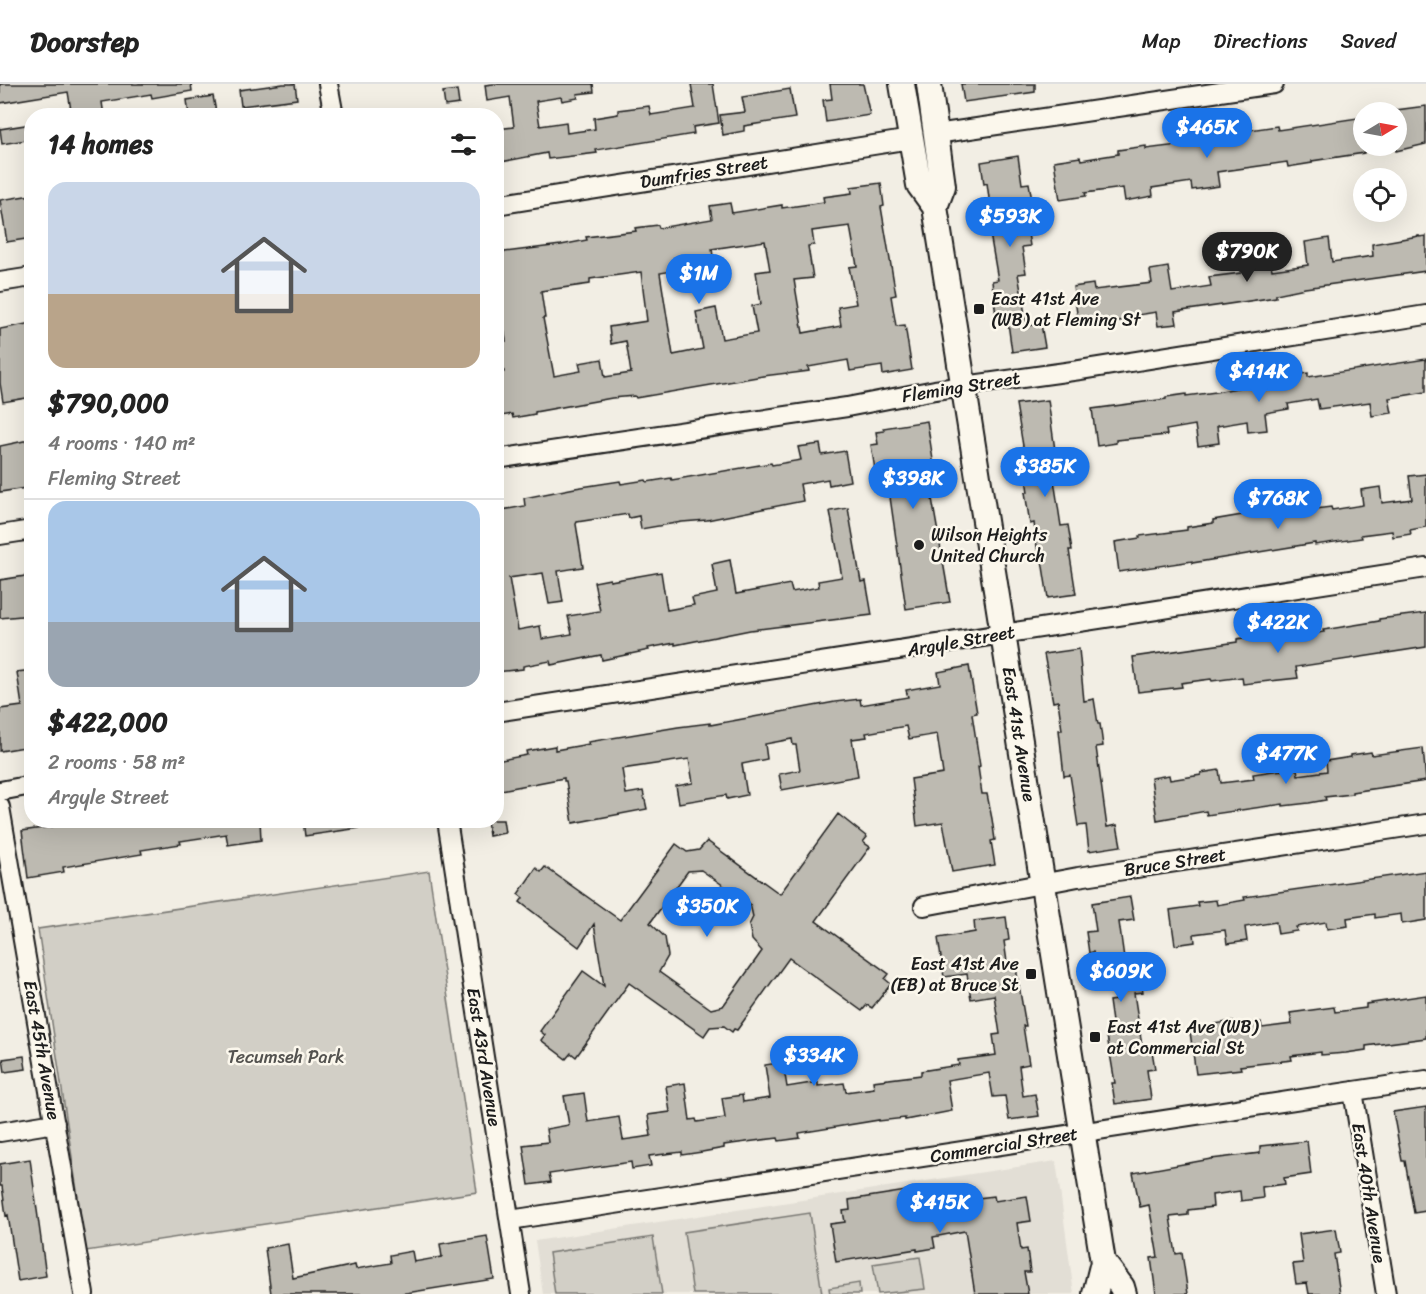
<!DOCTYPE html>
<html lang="en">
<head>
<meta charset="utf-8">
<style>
  body { margin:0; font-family:Sriracha,sans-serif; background:#f6f6f6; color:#222; height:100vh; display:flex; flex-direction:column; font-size:22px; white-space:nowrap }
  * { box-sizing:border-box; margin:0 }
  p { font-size:20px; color:#767676 }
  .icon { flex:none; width:33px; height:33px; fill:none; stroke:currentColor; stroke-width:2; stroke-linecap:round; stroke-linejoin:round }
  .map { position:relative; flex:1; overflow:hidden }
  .sheet { position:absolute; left:24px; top:24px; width:480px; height:720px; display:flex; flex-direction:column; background:#fff; border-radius:24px; box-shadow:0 6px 24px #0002 }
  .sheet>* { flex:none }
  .needle { width:39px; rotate:80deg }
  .tools { position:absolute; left:1353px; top:18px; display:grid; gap:12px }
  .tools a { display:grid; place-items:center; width:54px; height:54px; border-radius:50%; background:#fff; box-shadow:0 6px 24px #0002; font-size:30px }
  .price { position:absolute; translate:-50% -51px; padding:0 14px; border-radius:21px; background:#1a73e8; color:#fff; font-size:20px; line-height:39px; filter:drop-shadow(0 2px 3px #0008) }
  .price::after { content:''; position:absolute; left:50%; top:36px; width:18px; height:14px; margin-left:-9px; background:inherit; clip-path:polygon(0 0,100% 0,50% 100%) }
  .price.selected { background:#222; color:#fff }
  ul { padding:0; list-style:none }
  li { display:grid; align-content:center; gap:12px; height:318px; padding:0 24px }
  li+li { border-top:2px solid #e0e0e0 }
  li span { display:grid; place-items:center; height:186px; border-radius:18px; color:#555 }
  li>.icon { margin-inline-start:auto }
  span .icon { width:108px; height:108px; fill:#fffc; stroke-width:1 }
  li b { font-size:26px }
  h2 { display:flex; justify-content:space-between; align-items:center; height:72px; padding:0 24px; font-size:26px }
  header { display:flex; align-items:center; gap:36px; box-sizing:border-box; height:84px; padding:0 30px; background:#fff; border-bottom:2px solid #e0e0e0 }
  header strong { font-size:28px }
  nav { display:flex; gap:33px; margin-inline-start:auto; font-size:21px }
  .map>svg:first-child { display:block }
  .built { fill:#e2ded5 }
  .green { fill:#d2cfc6; stroke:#777671; stroke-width:1.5 }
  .building { fill:#bdbab1; stroke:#1c1c1c; stroke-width:1.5; fill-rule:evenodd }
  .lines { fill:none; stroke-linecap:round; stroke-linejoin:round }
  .street-casing { stroke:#1c1c1c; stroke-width:22 }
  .secondary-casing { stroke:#1c1c1c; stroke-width:28 }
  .street { stroke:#fbf7ec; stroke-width:18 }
  .secondary { stroke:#fbf7ec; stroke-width:24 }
  .poi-dot { fill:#1c1c1c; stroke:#fbf7ec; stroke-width:2 }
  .labels { text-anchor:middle; stroke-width:5; stroke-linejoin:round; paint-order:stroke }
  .street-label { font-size:18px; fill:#1c1c1c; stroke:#fbf7ec }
  .poi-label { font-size:18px; fill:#1c1c1c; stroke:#fbf7ec; text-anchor:start }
  .park-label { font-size:18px; fill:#53524f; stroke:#fbf7ec }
</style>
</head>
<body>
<header>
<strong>Doorstep</strong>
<nav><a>Map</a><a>Directions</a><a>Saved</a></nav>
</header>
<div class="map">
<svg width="1426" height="1210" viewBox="0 0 1426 1210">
  <rect width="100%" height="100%" fill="#f2eee4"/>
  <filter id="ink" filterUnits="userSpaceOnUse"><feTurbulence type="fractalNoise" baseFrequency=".0167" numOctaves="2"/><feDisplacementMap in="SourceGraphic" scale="12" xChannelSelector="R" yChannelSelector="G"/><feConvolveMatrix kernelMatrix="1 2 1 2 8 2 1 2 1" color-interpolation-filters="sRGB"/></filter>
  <g filter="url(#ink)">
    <path class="built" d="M1056 1077 1074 1210H543L535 1157Z"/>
    <path class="green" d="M429 787 477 1108 86 1167 38 845Z
      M810 1129 822 1210H693L684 1148Z
      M653 1153 662 1210H555L549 1169Z
      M920 1173 925 1205 878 1210 873 1180Z
      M859 1199 860 1210H830L829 1204Z"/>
    <path class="building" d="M0 0H191L192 7 152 14 151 10 102 18 104 32H72L68 8 0 19Z
      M283 0H295L297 15 241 22 239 6Z
      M493 0H593L594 8 577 10 578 14 562 17 561 13 536 17 540 42 566 38 567 49 595 45 594 34 618 30V26L649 22 651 31 695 24 691 0H713L719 39 693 43 694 50 596 66 597 69 548 75 547 69 496 79V45L514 43 510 13 487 17 485 1Z
      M830 0H863L870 31 826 38 823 16 832 15Z
      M961 0H1035V8L964 18Z
      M790 5 795 34 744 42V47L723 51 720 31 745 28 742 13Z
      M457 6 459 20 445 22 443 8Z
      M213 12 216 28 189 32 187 16Z
      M1426 22V60L1396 67V26Z
      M1364 33V69L1312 77V79L1288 83 1287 78 1217 88 1219 102 1192 106 1191 98 1152 104 1153 112 1125 117 1123 104 1085 109 1086 112 1060 116 1054 77 1080 73 1081 76 1118 70V66L1146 62V65L1186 60 1250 49 1249 46 1277 42 1278 46Z
      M32 40V55L2 60 0 45Z
      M1018 72 1022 100 1029 99 1034 128 1025 130 1030 162 1022 163 1026 189 1018 190 1027 242 1041 240 1045 263 1012 268 1008 239 997 241 992 197 998 196 988 138 992 137 987 99 984 100 981 78Z
      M881 99 884 122 881 123 896 211 891 212 896 242 905 241 912 286 883 291 882 282 850 287 848 276 808 283 809 287 787 290V289L763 292 636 314 635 312 612 314 535 328V330L513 334 512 330 496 333V290L504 288 498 258 506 257 498 204H496V169L561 161 587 156 586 153 636 147 635 144 658 141 659 144 712 135 710 122 730 119 732 129 782 121V124L824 118 823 113 852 109 851 103ZM850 142 857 182 849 183 856 220 838 223 841 242 803 249 794 196 813 194 808 162 814 161 812 147ZM765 157 770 186 756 188 761 220 752 222 757 249 722 255 716 224 696 228 703 265 673 271 660 189 691 184 689 175 713 172 712 165ZM641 188 647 237 609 243 611 260 626 257 631 289 605 293 602 275 579 279 581 287 554 292 543 234H545L541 207 590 200V195Z
      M32 111V154L7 158 0 116Z
      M1419 152V153L1426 152V187L1305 204 1276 210V213L1175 228 1177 240 1158 242 1156 228 1126 233V236L1079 242 1073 203 1093 200 1094 206 1152 199 1150 186 1168 183 1172 208 1211 202 1209 193 1241 189V184L1271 180 1272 186 1308 181 1305 158 1329 154 1332 178 1373 172 1372 160Z
      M32 239V313L3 318 0 299V245Z
      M1426 275V308L1389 314 1392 329 1372 332 1370 318 1319 325 1317 315 1288 320 1289 325 1265 329 1267 346 1248 348 1247 337 1217 342 1219 359 1198 362 1195 341 1166 346 1167 351 1116 356V359L1097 362 1092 325 1166 315V313L1186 310V312L1216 308 1242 303 1241 300 1292 294V291L1308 289V293Z
      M1048 316 1059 395 1054 396 1061 442 1068 441 1072 466H1069L1076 510 1048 514 1041 470 1038 471 1034 439 1030 440 1025 408H1028L1023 375 1025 374 1016 320Z
      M927 337 937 402 930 403 950 518 906 525 889 406H885L884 397 877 398 871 361 878 360 876 348 884 347 883 344Z
      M29 356 32 371V403L0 408V362Z
      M820 360 822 371 845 367 850 397 829 401 828 395 800 400 803 417 707 436 682 438 641 445 639 432 629 434 628 430 577 438 576 440 583 483 558 487 563 518 549 520 543 489 509 494 518 546 540 542 542 555 572 550 568 532 600 527 594 498 610 495V497L661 488 667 526 694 521 692 514 717 509 712 480 730 476 736 510 790 500 792 508 819 503 818 497 842 493 830 427 848 424 861 498 866 497 872 531 750 546 675 561V559L648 564 649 566 602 576 601 571 551 581 550 577 523 582V585L496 588V427L525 422 524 414 575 404 620 397 621 400 646 396 647 398 671 394 672 396 771 379 772 381 801 376 798 363Z
      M1426 390V443L1410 446 1411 450 1393 453 1392 447 1361 451 1362 454 1315 461V459L1192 479V477L1119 488 1115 458 1140 454 1139 452 1187 446V443L1213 439V436L1306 420 1307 426 1331 423 1332 426 1363 421 1361 406 1380 403 1382 419 1412 415 1409 392Z
      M32 491V531L0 534V496Z
      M1426 529V563L1296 583 1298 594 1243 600 1242 593 1212 597 1211 595 1181 599 1182 603 1138 608 1133 573 1237 558V555L1261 551V553L1291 549 1292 553 1324 548 1323 546 1379 537V535Z
      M1079 565 1084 617 1094 615 1098 640H1100L1103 662 1096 663 1107 743 1117 741 1121 762 1089 767 1086 741 1078 742 1070 691 1064 692 1059 646H1062L1058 617 1053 618 1044 570Z
      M969 582 977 629 972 630 980 682 978 683 982 710H987L992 735 995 756 991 757 995 781 952 788 943 738 917 742 911 695 943 690 937 650 909 655 906 642 866 649 867 653 852 655 858 692 782 706 779 690 800 686 796 661H793L792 655 765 660 767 675 742 680 747 711 727 715 726 711 679 719 676 702 693 699 689 675 622 685 626 710 643 707 647 725 573 739 566 697H564V694L496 707V677L527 671 526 667 555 662V666L589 660 588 658 678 643 710 639V641L835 618 860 615 861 621 908 613 906 606 940 600 938 588Z
      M32 586V660L24 661 25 663 0 667V625L22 622 17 588Z
      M1423 664 1426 697 1352 708V710L1325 713 1326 716 1309 719 1283 722V720L1207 731 1206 727 1157 736 1151 694 1169 691 1170 696 1201 691V689L1219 686 1221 699 1254 695 1253 690 1273 687 1297 685 1298 691 1327 687 1326 677 1351 673V671L1371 668 1372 671Z
      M838 730 867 753 863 758 870 763 816 837 889 890 885 895 891 900 872 924 867 921 862 927 789 874 737 946 734 945 732 948 724 942 710 943 704 952 629 899 576 973 571 969 566 975 541 956 545 951 540 947 583 887 604 902 594 840 579 863 520 818 523 814 518 810 536 784 541 788 545 783 620 836 676 760 687 768 699 766 707 757 780 810ZM701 786 750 820 753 833 749 841 752 856 762 867 723 922 711 925 659 888 668 872 665 853 650 839 688 787Z
      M97 736H260L261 756 228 761 226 750 180 757 181 760 141 766 142 770 63 783 64 788 28 794 22 747Z
      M303 736H358L359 744 305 752Z
      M487 736H503L505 749 489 752Z
      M1426 787V836L1402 840 1401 830 1375 834V830L1347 834 1348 842 1327 845 1326 838 1296 843 1297 847 1278 850 1276 838 1245 843 1247 857 1227 860 1225 846 1194 850 1195 858 1175 861 1170 826 1198 822 1197 818 1216 816 1217 821 1245 816 1244 813Z
      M1130 813 1134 836 1119 838 1126 888 1140 886 1143 908 1134 909 1143 968 1152 967 1155 985 1147 986 1151 1015 1115 1020 1112 999H1115L1106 946 1113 945 1109 917 1116 916 1112 886 1096 889 1093 868 1089 869 1086 848 1096 847 1092 819Z
      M1006 833 1009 856 1004 857 1008 885 1016 884 1026 942H1023L1029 980 1019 982 1023 1012 1035 1010 1039 1032 1009 1036 1005 1012 993 1013 989 989 947 996 952 1027 905 1036V1034L879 1037V1036L799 1049 800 1054 779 1057 778 1054 754 1057 724 1061V1064L702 1068 682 1071V1068L649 1072 651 1082 632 1085 631 1078 549 1090 551 1098 529 1101 523 1061 548 1058 546 1045 569 1041 564 1012 584 1009 588 1038 619 1033 623 1056 651 1052 648 1031 670 1028 666 1002 685 999 690 1036 696 1035 697 1038 725 1034 722 1014 742 1011 743 1018 770 1014 765 981 783 978 787 1003 818 998V1002L844 999 846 1008 874 1004 873 997 921 991V987L959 981 958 976 996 971 993 951 1000 950 994 911 971 915 967 890 944 893 938 854 975 848 974 837Z
      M1426 911V954L1366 962V966L1346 969 1321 971V968L1291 972 1292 976 1240 982 1241 985 1196 990 1190 948 1215 944 1214 940 1234 937 1235 942 1261 938 1262 944 1292 940 1290 929 1334 923 1335 928 1366 924V920Z
      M24 972 26 985 5 988 3 975Z
      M1426 1023V1127L1414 1129 1405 1077H1402L1393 1028Z
      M1307 1057 1311 1090 1284 1094 1285 1100 1262 1103 1263 1114 1241 1117 1240 1107 1212 1111 1213 1123 1188 1126V1131L1170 1133 1176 1170 1182 1169 1188 1210H1156L1151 1174 1158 1173 1149 1121 1140 1123 1133 1089 1211 1075 1260 1069V1062Z
      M30 1075 46 1192 18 1197 8 1131 6 1132 2 1102H0V1080Z
      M925 1104 928 1123 946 1125 979 1120 978 1114 994 1112 995 1117 1027 1112 1031 1137 1017 1139 1021 1166 1027 1165 1030 1188H1024L1028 1210H975L965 1147 933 1153 935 1164 917 1167V1165L836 1178 830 1140 845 1138 843 1127 850 1126 849 1116Z
      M1336 1145 1340 1169 1334 1170 1340 1210H1309L1307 1199 1296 1200 1293 1180 1303 1179 1299 1150Z
      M487 1152 494 1195 400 1210H271L265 1164 288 1160 293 1194 355 1181 356 1185 391 1179 390 1171 412 1167 414 1178 442 1173 440 1160Z"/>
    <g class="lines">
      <g class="street-casing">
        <path id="street" d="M328 0 334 32
          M936 50 1274 0
          M496 121 911 55
          M0 198 32 193
          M496 375 847 323 935 306 1080 286 1426 231
          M0 451 32 446
          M496 628C807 582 1116 532 1426 484
          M0 707 32 701
          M0 723 84 1210
          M447 736 521 1210
          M924 822 1078 793 1426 740
          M1353 1007 1386 1210
          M0 1048 55 1039
          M510 1136 1426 996"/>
      </g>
      <g class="secondary-casing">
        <path id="secondary" d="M902 0 919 101 935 123 1103 1178 1095 1210
          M929 0 943 102 935 123
          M1103 1178 1122 1203 1124 1210"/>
      </g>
      <use href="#street" class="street"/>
      <use href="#secondary" class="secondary"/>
    </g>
  </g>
  <g class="poi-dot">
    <rect x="973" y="219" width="12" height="12" rx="3"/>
    <circle cx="919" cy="461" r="6"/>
    <rect x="1025" y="884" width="12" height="12" rx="3"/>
    <rect x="1089" y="947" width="12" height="12" rx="3"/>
  </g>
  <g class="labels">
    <g class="street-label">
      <text transform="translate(704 88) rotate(-9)" y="6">Dumfries Street</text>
      <text transform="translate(961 303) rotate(-9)" y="6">Fleming Street</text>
      <text transform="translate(961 557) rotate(-10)" y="6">Argyle Street</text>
      <text transform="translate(1019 650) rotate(81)" y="6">East 41st Avenue</text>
      <text transform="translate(1175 778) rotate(-9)" y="6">Bruce Street</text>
      <text transform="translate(42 966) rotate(80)" y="6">East 45th Avenue</text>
      <text transform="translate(484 973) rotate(81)" y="6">East 43rd Avenue</text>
      <text transform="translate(1004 1061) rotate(-9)" y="6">Commercial Street</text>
      <text transform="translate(1369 1109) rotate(81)" y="6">East 40th Avenue</text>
    </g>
    <g class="poi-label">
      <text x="991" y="221">East 41st Ave<tspan x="991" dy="21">(WB) at Fleming St</tspan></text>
      <text x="931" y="457">Wilson Heights<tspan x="931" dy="21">United Church</tspan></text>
      <text x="1019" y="886" text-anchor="end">East 41st Ave<tspan x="1019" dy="21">(EB) at Bruce St</tspan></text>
      <text x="1107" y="949">East 41st Ave (WB)<tspan x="1107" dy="21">at Commercial St</tspan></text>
    </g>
    <g class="park-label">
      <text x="286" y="979">Tecumseh Park</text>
    </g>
  </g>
</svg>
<div class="tools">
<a><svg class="needle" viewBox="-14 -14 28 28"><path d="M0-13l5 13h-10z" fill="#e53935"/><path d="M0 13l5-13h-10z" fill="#767676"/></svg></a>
<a><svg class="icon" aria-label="locate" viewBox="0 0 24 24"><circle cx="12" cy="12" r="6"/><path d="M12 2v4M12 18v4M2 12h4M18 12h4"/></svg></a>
</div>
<b class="price" style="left:1207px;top:75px">$465K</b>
<b class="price" style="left:1010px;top:164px">$593K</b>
<b class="price selected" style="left:1247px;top:199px">$790K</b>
<b class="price" style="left:699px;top:221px">$1M</b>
<b class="price" style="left:1259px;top:319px">$414K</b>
<b class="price" style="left:1045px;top:414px">$385K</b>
<b class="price" style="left:913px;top:426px">$398K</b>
<b class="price" style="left:1278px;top:446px">$768K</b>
<b class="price" style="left:1278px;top:570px">$422K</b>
<b class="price" style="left:1286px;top:701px">$477K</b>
<b class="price" style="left:707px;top:854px">$350K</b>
<b class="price" style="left:1121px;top:919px">$609K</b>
<b class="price" style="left:814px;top:1003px">$334K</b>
<b class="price" style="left:940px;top:1150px">$415K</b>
<section class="sheet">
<h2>14 homes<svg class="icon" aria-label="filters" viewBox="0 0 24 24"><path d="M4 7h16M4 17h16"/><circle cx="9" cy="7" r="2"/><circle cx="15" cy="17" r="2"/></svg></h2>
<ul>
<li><span style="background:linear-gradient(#c9d6e8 60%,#b9a48a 0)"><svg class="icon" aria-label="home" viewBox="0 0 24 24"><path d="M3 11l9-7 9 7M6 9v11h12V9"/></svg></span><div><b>$790,000</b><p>4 rooms · 140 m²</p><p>Fleming Street</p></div></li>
<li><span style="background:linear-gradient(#a9c7e8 65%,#9aa5b1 0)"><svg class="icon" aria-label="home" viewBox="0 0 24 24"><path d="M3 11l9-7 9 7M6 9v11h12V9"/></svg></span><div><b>$422,000</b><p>2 rooms · 58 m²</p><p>Argyle Street</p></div></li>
</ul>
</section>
</div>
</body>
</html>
